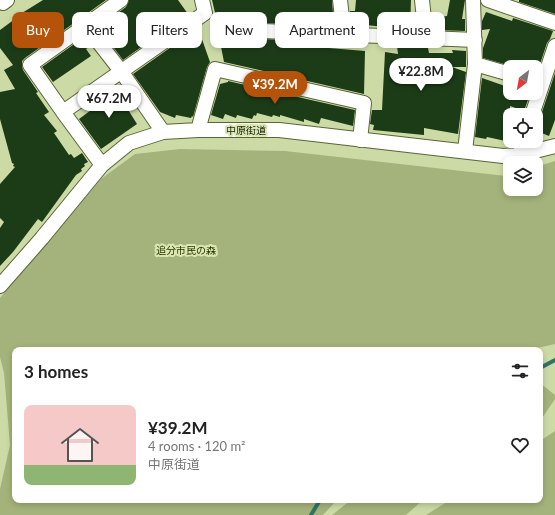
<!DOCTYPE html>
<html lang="en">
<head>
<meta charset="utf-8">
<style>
  body { margin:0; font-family:Lato,"Noto Sans JP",sans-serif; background:#f2f2f2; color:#222; height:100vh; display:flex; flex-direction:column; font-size:15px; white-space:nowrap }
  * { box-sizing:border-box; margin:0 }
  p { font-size:13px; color:#767676 }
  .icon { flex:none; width:22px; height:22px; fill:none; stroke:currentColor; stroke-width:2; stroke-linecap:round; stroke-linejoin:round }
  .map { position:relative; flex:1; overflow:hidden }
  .drawer { position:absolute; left:12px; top:347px; width:531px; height:156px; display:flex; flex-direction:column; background:#fff; border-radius:8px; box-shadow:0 2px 6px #0003 }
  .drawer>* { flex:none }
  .hud { position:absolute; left:12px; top:12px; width:531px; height:36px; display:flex; gap:8px }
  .needle { width:26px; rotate:211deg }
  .controls { position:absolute; left:503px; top:60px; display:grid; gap:8px }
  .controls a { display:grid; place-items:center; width:40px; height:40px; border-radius:8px; background:#fff; box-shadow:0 2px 6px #0003; font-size:20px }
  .price { position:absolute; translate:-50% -34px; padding:0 9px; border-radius:14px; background:#fff; color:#222; font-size:13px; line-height:26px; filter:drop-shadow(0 1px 2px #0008) }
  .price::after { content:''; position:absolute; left:50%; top:24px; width:12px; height:9px; margin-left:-6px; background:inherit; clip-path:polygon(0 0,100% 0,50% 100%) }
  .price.on { background:#b45309; color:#fff }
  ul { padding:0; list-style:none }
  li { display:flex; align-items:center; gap:12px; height:100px; padding:0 12px }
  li+li { border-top:1px solid #e0e0e0 }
  li span { display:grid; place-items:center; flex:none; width:112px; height:80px; border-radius:8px; color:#555 }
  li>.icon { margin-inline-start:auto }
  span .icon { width:48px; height:48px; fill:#fffc; stroke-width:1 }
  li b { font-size:17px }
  h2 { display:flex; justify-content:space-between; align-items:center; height:48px; padding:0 12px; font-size:17px }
  .chip { padding:0 14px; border-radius:8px; background:#fff; box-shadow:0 2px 6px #0003; font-size:14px; line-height:36px }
  .chip.on { background:#b45309; color:#fff }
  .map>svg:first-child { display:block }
  .green { fill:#a4b37b }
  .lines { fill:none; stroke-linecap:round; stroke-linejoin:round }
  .stream { stroke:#2f7564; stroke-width:4 }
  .building { fill:#1c3c17 }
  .street-casing { stroke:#596535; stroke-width:16 }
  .street { stroke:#fff; stroke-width:14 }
  .labels { text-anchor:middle; stroke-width:4; stroke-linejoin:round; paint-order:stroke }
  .street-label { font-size:10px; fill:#1e230f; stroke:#d9e8b3 }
  .park-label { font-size:10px; fill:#273100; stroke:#d9e8b3 }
</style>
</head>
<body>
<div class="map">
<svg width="555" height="515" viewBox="0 0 555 515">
  <rect width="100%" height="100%" fill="#ccdba6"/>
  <path class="green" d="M180 149 285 151 506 176 510 175V189H536V167L555 161V344L528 350H15V500H337L323 515H0V489L10 445 4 373 0 357V298L101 179 135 154Z
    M540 383 555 395V399L540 421Z
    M555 431V515H426L450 500H540V441Z
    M351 500H423L406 515H332Z"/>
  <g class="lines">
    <path class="stream" d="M540 368 555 360
      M311 515 320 500"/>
  </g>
  <path class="building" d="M43 0H106L25 58 22 61V65L23 70 38 92 36 93 49 112 44 115 57 131 54 133 69 155 71 154 74 158 82 153 88 162 84 164 85 166 81 169 82 171 76 175 42 222 38 219 13 252 0 266V228L4 222 0 218V184L15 167 13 166 14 164 12 163 0 119V92L15 89 4 70 13 65 0 48V30L15 19 14 18Z
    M129 0H178L188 14 123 60 98 27 126 7Z
    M212 0H332L334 26 263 23 259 24 256 27 255 35 258 38 263 39 329 42V48L365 51 364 94 224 62 216 21H217Z
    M356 0H411L410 29 386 28V27L365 25V27L352 26 350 11H355Z
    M450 0H465L462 19H465V31L434 30 432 18 447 16Z
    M519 0H555V14L519 2Z
    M486 12 512 21 513 18 553 31 550 39 547 43 539 67H514L483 58V48L490 29 482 30V21Z
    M198 28 210 62 207 67 193 117 192 116 191 118 176 115 175 118 160 112 133 74Z
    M84 37 91 46 86 49 91 56 53 82 42 67Z
    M397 46 428 48 429 53H453L452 50 466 51V67H452L466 72 458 134 424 128V135L373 130 374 125 370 124 372 110H382L385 52 398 54Z
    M555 73V120L549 136 539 132V129L536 128V122L540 118Z
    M482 78 505 86 504 87 510 89V93L530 94 524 111 510 106V142L487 137 486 139 475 137Z
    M228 81 355 110 353 126 321 118 319 124 304 119V122L280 115V117L273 115 272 117 257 113 256 116 254 115 252 119 237 115 236 118 225 114 223 119 211 115 220 84 228 82Z
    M120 85 127 95 122 98 128 107 127 108 137 124 101 149 79 119 106 99 104 96Z"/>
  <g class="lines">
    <g class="street-casing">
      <path id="street" d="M1 0 3 3 7 0
        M340 0 344 35
        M422 0 426 38
        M488 0 555 23
        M86 26 121 71 163 132
        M263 31 475 40
        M475 64 510 74
        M63 112 205 13 202 0
        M532 115 555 46
        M198 130 215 69 364 103 360 140
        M465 151 475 64 473 0
        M519 155 524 141
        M102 165 63 112 30 65 121 0
        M0 286 42 238 102 165 129 143 163 132 198 130H279L503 156 519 155 555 146"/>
    </g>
    <use href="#street" class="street"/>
  </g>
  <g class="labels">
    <g class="street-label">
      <text x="246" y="134">中原街道</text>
    </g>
    <g class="park-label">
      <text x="186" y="254">追分市民の森</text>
    </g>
  </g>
</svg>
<div class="controls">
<a><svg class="needle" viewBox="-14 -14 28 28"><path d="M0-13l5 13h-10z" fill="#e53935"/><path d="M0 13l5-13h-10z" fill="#767676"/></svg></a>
<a><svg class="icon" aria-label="locate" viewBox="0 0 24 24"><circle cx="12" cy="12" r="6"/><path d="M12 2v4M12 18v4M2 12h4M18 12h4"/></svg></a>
<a><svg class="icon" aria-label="layers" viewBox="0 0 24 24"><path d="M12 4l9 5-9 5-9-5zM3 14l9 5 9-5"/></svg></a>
</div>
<b class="price" style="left:421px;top:92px">¥22.8M</b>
<b class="price on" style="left:275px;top:105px">¥39.2M</b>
<b class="price" style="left:109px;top:119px">¥67.2M</b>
<div class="hud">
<a class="chip on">Buy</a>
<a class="chip">Rent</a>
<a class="chip">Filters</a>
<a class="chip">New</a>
<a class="chip">Apartment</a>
<a class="chip">House</a>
</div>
<section class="drawer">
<h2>3 homes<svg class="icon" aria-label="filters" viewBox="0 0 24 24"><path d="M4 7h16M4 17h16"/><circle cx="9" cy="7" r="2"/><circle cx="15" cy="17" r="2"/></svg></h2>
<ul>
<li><span style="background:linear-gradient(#f6c9c9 75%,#8fb573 0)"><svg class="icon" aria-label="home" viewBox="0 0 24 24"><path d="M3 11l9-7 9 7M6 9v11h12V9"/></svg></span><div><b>¥39.2M</b><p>4 rooms · 120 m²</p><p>中原街道</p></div><svg class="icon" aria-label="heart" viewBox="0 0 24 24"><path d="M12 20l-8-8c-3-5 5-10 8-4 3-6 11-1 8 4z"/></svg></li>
</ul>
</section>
</div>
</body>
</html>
